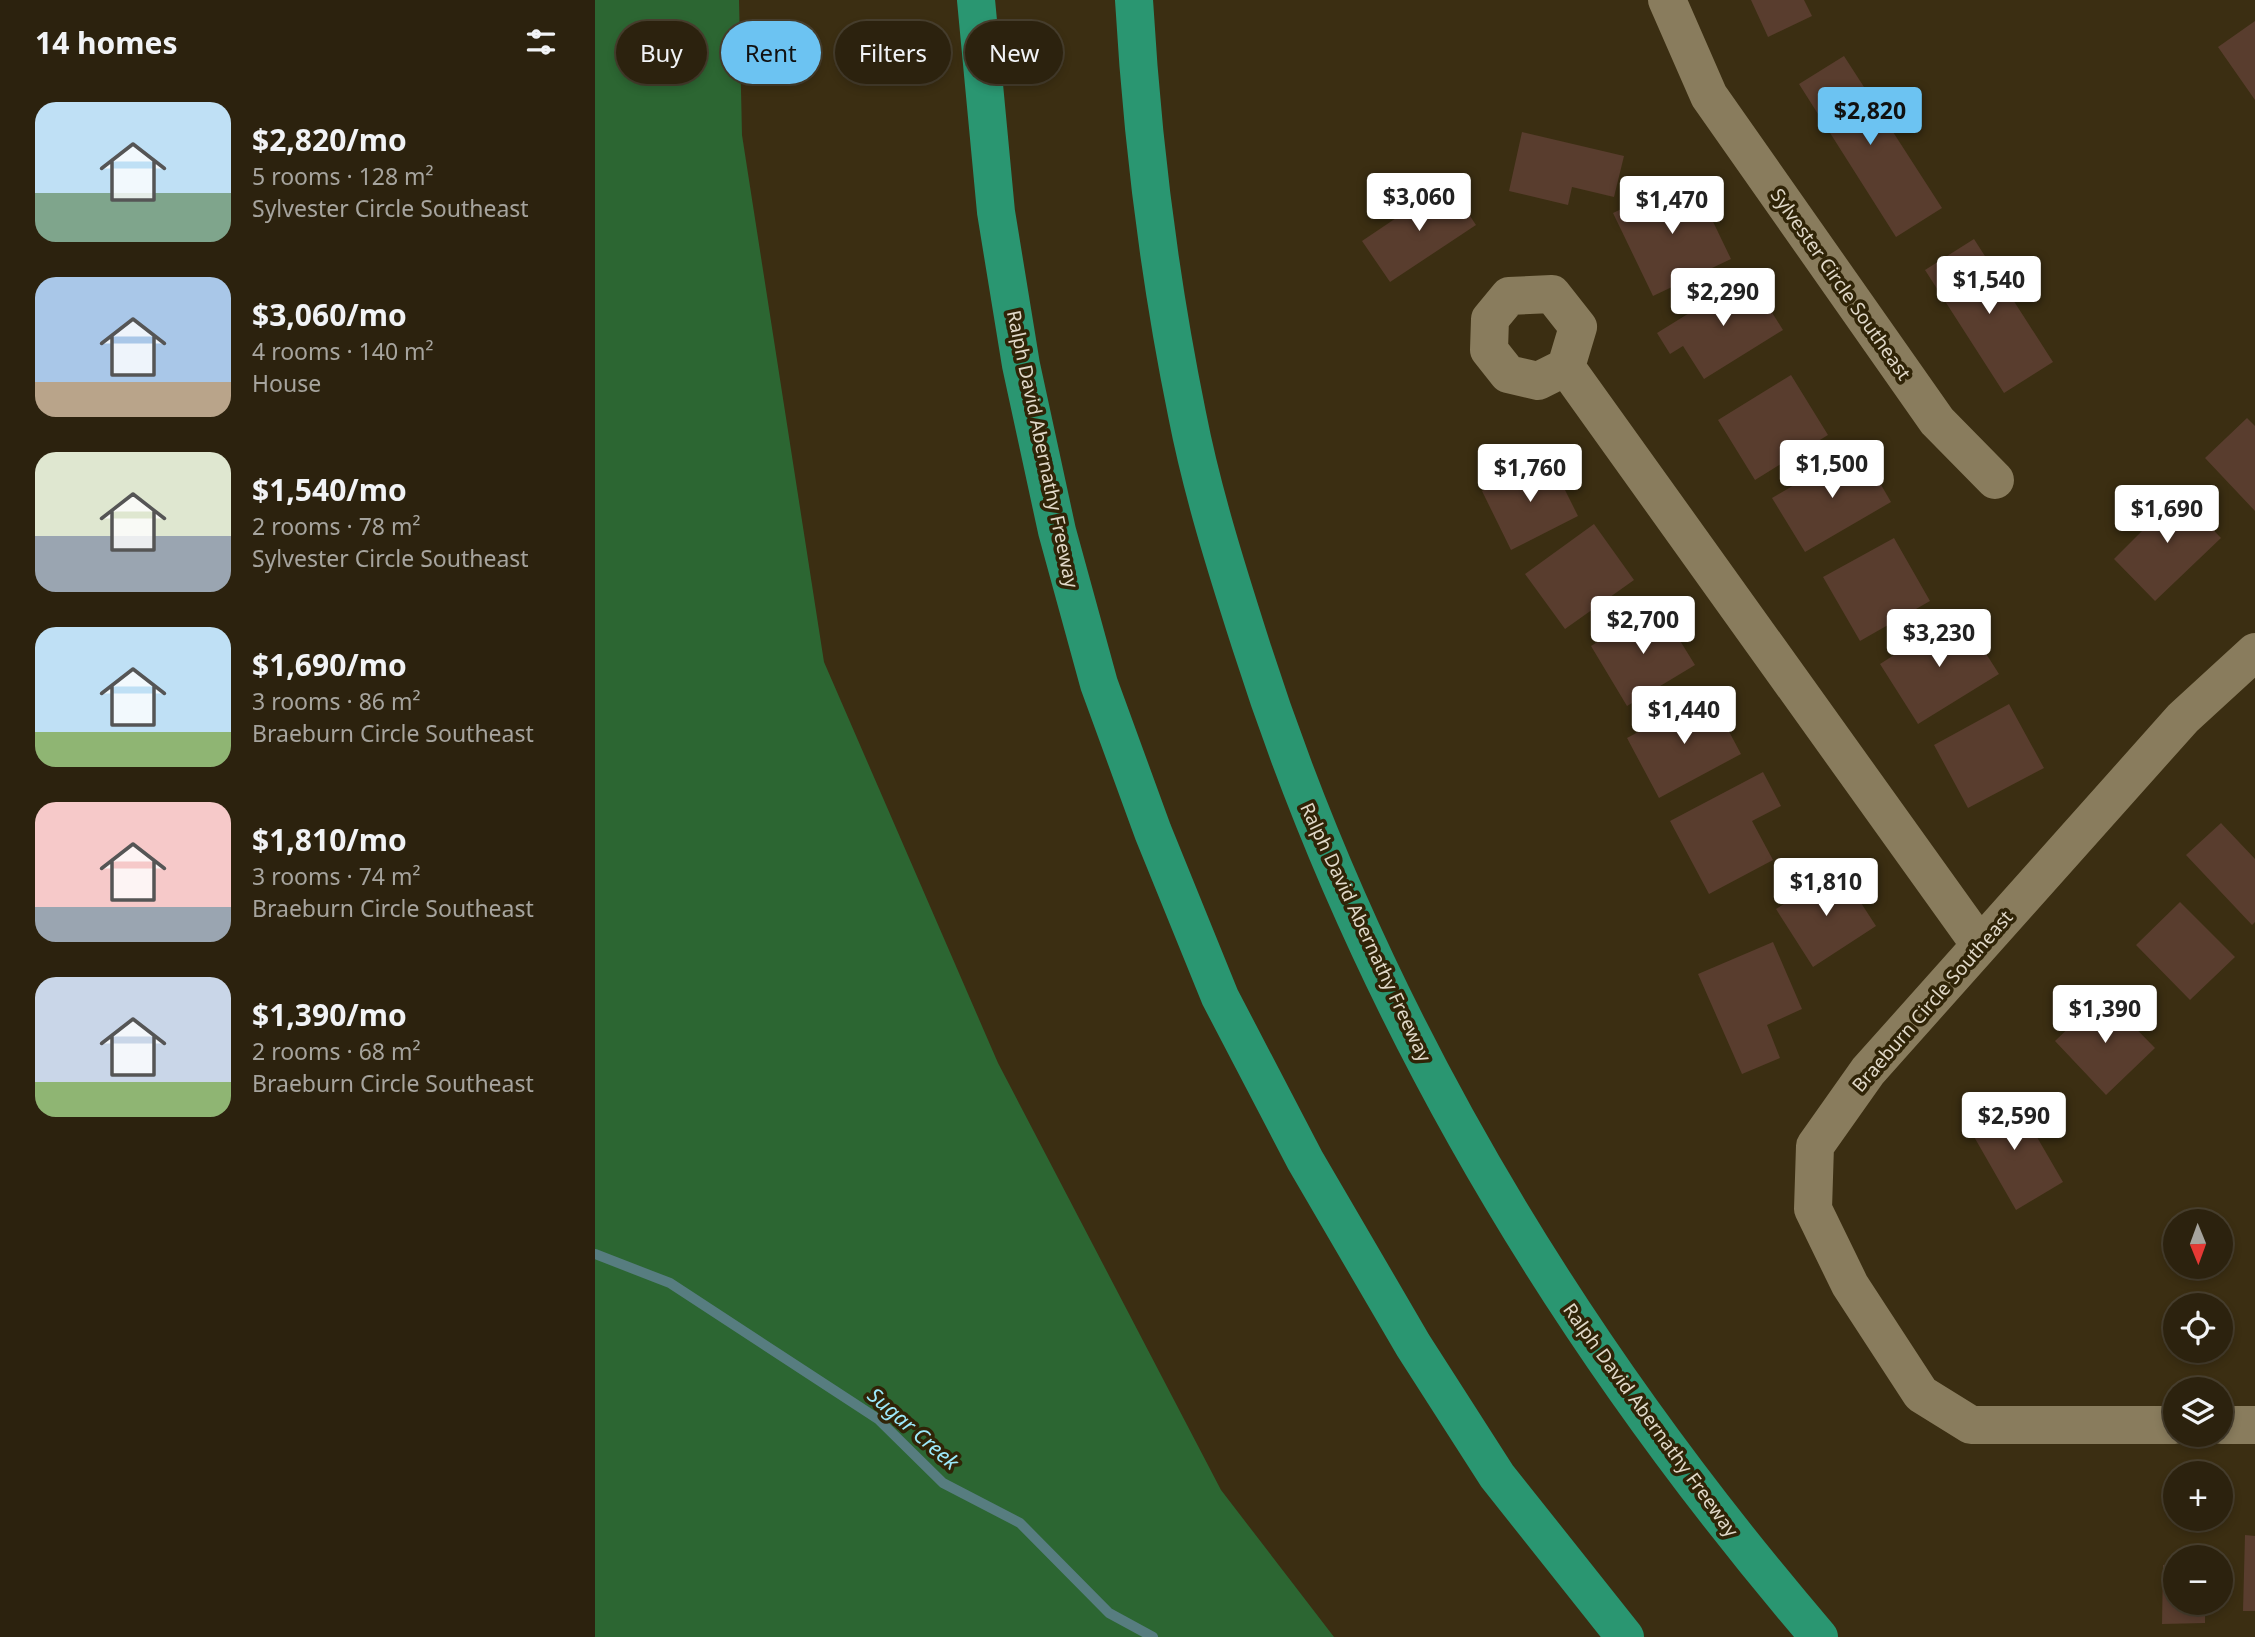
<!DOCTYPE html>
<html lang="en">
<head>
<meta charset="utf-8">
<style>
  body { margin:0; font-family:"Noto Sans",sans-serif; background:#382f1c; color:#f1f3f6; height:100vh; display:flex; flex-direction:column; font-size:26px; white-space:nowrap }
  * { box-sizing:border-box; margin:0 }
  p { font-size:23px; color:#a6a49e }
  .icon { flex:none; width:38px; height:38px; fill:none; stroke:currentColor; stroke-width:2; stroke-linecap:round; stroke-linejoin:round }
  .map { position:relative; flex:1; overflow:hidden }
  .sheet { display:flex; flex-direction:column; background:#2c220e; width:595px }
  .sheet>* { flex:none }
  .hud { position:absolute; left:21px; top:21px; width:665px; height:63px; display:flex; gap:14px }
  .needle { width:46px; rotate:179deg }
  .controls { position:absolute; left:1568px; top:1209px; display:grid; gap:14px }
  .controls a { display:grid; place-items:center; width:70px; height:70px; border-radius:50%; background:#2c220e; box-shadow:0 4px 10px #0003,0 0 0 2px #483f2e; font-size:35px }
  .price { position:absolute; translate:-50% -60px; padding:0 16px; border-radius:7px; background:#fff; color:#222; font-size:23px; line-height:46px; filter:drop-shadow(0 2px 4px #0008) }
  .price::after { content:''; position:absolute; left:50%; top:42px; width:21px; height:16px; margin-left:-10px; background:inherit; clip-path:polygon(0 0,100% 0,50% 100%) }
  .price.on { background:#6cc3f2; color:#111 }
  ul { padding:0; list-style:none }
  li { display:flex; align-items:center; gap:21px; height:175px; padding:0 35px }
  li span { display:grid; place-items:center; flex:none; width:196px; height:140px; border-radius:21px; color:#555 }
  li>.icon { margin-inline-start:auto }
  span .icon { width:84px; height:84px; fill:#fffc; stroke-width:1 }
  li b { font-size:30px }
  h2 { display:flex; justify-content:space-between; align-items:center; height:84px; padding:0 35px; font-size:30px }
  .tag { padding:0 24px; border-radius:32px; background:#2c220e; box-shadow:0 4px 10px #0003,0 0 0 2px #483f2e; font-size:24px; line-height:63px }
  .tag.on { background:#6cc3f2; color:#111 }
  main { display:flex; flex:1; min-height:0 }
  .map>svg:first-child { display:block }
  .forest { fill:#2c6632 }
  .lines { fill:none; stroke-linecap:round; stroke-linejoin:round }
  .stream { stroke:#577d80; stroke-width:10 }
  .building { fill:#593d2e }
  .minor { stroke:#897c5d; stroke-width:38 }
  .highway { stroke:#2a9671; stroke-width:38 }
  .labels { text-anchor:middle; stroke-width:7; stroke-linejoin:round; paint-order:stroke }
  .street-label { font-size:19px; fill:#e1d9c9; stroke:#302407 }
  .water-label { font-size:21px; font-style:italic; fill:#9de9fb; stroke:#302407 }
</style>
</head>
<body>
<main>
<section class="sheet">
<h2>14 homes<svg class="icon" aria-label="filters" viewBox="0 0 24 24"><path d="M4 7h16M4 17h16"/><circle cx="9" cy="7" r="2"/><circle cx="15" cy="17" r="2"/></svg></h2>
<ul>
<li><span style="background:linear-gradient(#bfe0f5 65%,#7fa58c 0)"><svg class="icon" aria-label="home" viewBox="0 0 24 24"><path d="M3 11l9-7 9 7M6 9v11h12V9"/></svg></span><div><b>$2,820/mo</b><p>5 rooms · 128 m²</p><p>Sylvester Circle Southeast</p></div></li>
<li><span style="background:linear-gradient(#a9c7e8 75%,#b9a48a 0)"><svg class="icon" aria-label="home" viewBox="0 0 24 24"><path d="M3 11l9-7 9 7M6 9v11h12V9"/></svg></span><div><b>$3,060/mo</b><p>4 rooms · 140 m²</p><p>House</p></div></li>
<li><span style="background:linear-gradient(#dfe7d0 60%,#9aa5b1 0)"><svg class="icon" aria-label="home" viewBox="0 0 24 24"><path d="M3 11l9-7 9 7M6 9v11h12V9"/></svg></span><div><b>$1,540/mo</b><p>2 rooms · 78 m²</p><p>Sylvester Circle Southeast</p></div></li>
<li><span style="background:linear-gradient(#bfe0f5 75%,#8fb573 0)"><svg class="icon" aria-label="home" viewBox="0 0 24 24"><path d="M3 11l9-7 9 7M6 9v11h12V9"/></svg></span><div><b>$1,690/mo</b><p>3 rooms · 86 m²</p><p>Braeburn Circle Southeast</p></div></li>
<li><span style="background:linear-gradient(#f6c9c9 75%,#9aa5b1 0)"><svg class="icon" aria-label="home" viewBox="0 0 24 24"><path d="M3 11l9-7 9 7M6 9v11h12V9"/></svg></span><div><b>$1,810/mo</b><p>3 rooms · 74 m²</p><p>Braeburn Circle Southeast</p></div></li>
<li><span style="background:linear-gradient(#c9d6e8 75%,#8fb573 0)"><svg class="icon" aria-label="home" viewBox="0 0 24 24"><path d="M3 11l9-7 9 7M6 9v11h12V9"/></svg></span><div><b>$1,390/mo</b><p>2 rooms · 68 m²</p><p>Braeburn Circle Southeast</p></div></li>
</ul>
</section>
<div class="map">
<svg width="1660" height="1637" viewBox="0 0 1660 1637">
  <rect width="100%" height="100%" fill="#3b2e12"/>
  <path class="forest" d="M0 0H144L147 135 229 662 403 1063 626 1490 739 1637H0Z"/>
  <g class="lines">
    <path class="stream" d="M0 1254 75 1283 283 1419 348 1483 425 1523 514 1613 558 1637"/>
  </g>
  <path class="building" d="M1156 0H1209L1217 16 1173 37Z
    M1660 21V100L1623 47Z
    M1249 56 1347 208 1301 237 1204 84Z
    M927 132 1029 156 1019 197 977 187 973 205 914 191Z
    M1096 176 1136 259 1058 296 1018 213Z
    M853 183 881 225 795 282 767 241Z
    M1379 239 1458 362 1409 393 1330 270Z
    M1154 276 1188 330 1109 379 1088 346 1075 354 1062 333Z
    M1196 375 1233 435 1160 480 1123 420Z
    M1652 418 1660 426V511L1610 458Z
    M1264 447 1296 502 1210 552 1177 498Z
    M954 458 983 516 916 550 887 491Z
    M1579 489 1626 538 1560 601 1519 559 1548 530 1542 523Z
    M999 524 1039 580 970 629 930 574Z
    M1299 538 1335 601 1265 641 1228 577Z
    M1063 605 1100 665 1032 706 996 646Z
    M1365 613 1404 674 1323 724 1285 664Z
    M1114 694 1146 754 1064 798 1032 738Z
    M1414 704 1449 768 1373 808 1339 745Z
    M1168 772 1186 806 1157 821 1178 860 1114 894 1075 821Z
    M1626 823 1660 859V922L1657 925 1591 855Z
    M1244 869 1281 926 1218 967 1181 909Z
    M1585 902 1640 957 1595 1000 1541 945Z
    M1178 942 1207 1009 1172 1025 1185 1058 1147 1074 1103 974Z
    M1508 995 1560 1048 1511 1095 1460 1041Z
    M1417 1094 1468 1182 1421 1210 1370 1121Z
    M1650 1535 1660 1536V1611H1648Z
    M1568 1565H1580V1603H1610V1623L1567 1624Z"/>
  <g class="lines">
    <path class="minor" d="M1072 0 1114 96 1342 421 1400 480
      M957 294 983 327 971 367 943 381 913 374 894 350 895 319 914 296Z
      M971 367 1385 945
      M1580 1425H1376L1326 1394 1255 1285 1218 1209 1220 1146 1273 1071 1588 718 1660 652
      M1626 1425H1660"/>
    <path class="highway" d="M381 0 401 212 426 365 462 531 504 684 558 832 625 997 710 1160 818 1345 902 1476 1030 1637
      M539 0C547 139 564 277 592 414 607 491 631 567 655 642 773 1013 971 1342 1224 1637"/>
  </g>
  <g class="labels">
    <g class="street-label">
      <text transform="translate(1246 284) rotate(55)" y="7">Sylvester Circle Southeast</text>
      <text transform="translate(448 449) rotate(78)" y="7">Ralph David Abernathy Freeway</text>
      <text transform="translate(771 932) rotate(65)" y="7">Ralph David Abernathy Freeway</text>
      <text transform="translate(1337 1001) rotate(-49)" y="7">Braeburn Circle Southeast</text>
      <text transform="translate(1056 1420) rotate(54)" y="7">Ralph David Abernathy Freeway</text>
    </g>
    <g class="water-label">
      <text transform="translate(318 1429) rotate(41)" y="7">Sugar Creek</text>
    </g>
  </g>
</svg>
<div class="controls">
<a><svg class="needle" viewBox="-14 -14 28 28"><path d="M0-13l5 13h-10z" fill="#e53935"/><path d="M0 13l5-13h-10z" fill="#a6a49e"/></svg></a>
<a><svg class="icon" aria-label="locate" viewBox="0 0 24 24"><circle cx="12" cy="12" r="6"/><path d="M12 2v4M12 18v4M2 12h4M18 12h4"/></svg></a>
<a><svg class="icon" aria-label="layers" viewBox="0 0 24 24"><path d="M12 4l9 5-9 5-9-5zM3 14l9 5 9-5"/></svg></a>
<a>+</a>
<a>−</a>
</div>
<b class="price on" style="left:1275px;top:147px">$2,820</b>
<b class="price" style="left:824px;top:233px">$3,060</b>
<b class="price" style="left:1077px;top:236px">$1,470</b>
<b class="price" style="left:1394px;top:316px">$1,540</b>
<b class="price" style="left:1128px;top:328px">$2,290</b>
<b class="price" style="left:1237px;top:500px">$1,500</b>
<b class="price" style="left:935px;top:504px">$1,760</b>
<b class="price" style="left:1572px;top:545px">$1,690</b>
<b class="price" style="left:1048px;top:656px">$2,700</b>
<b class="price" style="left:1344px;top:669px">$3,230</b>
<b class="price" style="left:1089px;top:746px">$1,440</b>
<b class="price" style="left:1231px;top:918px">$1,810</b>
<b class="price" style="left:1510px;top:1045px">$1,390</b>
<b class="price" style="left:1419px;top:1152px">$2,590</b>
<div class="hud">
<a class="tag">Buy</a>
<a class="tag on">Rent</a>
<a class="tag">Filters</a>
<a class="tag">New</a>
</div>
</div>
</main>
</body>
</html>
